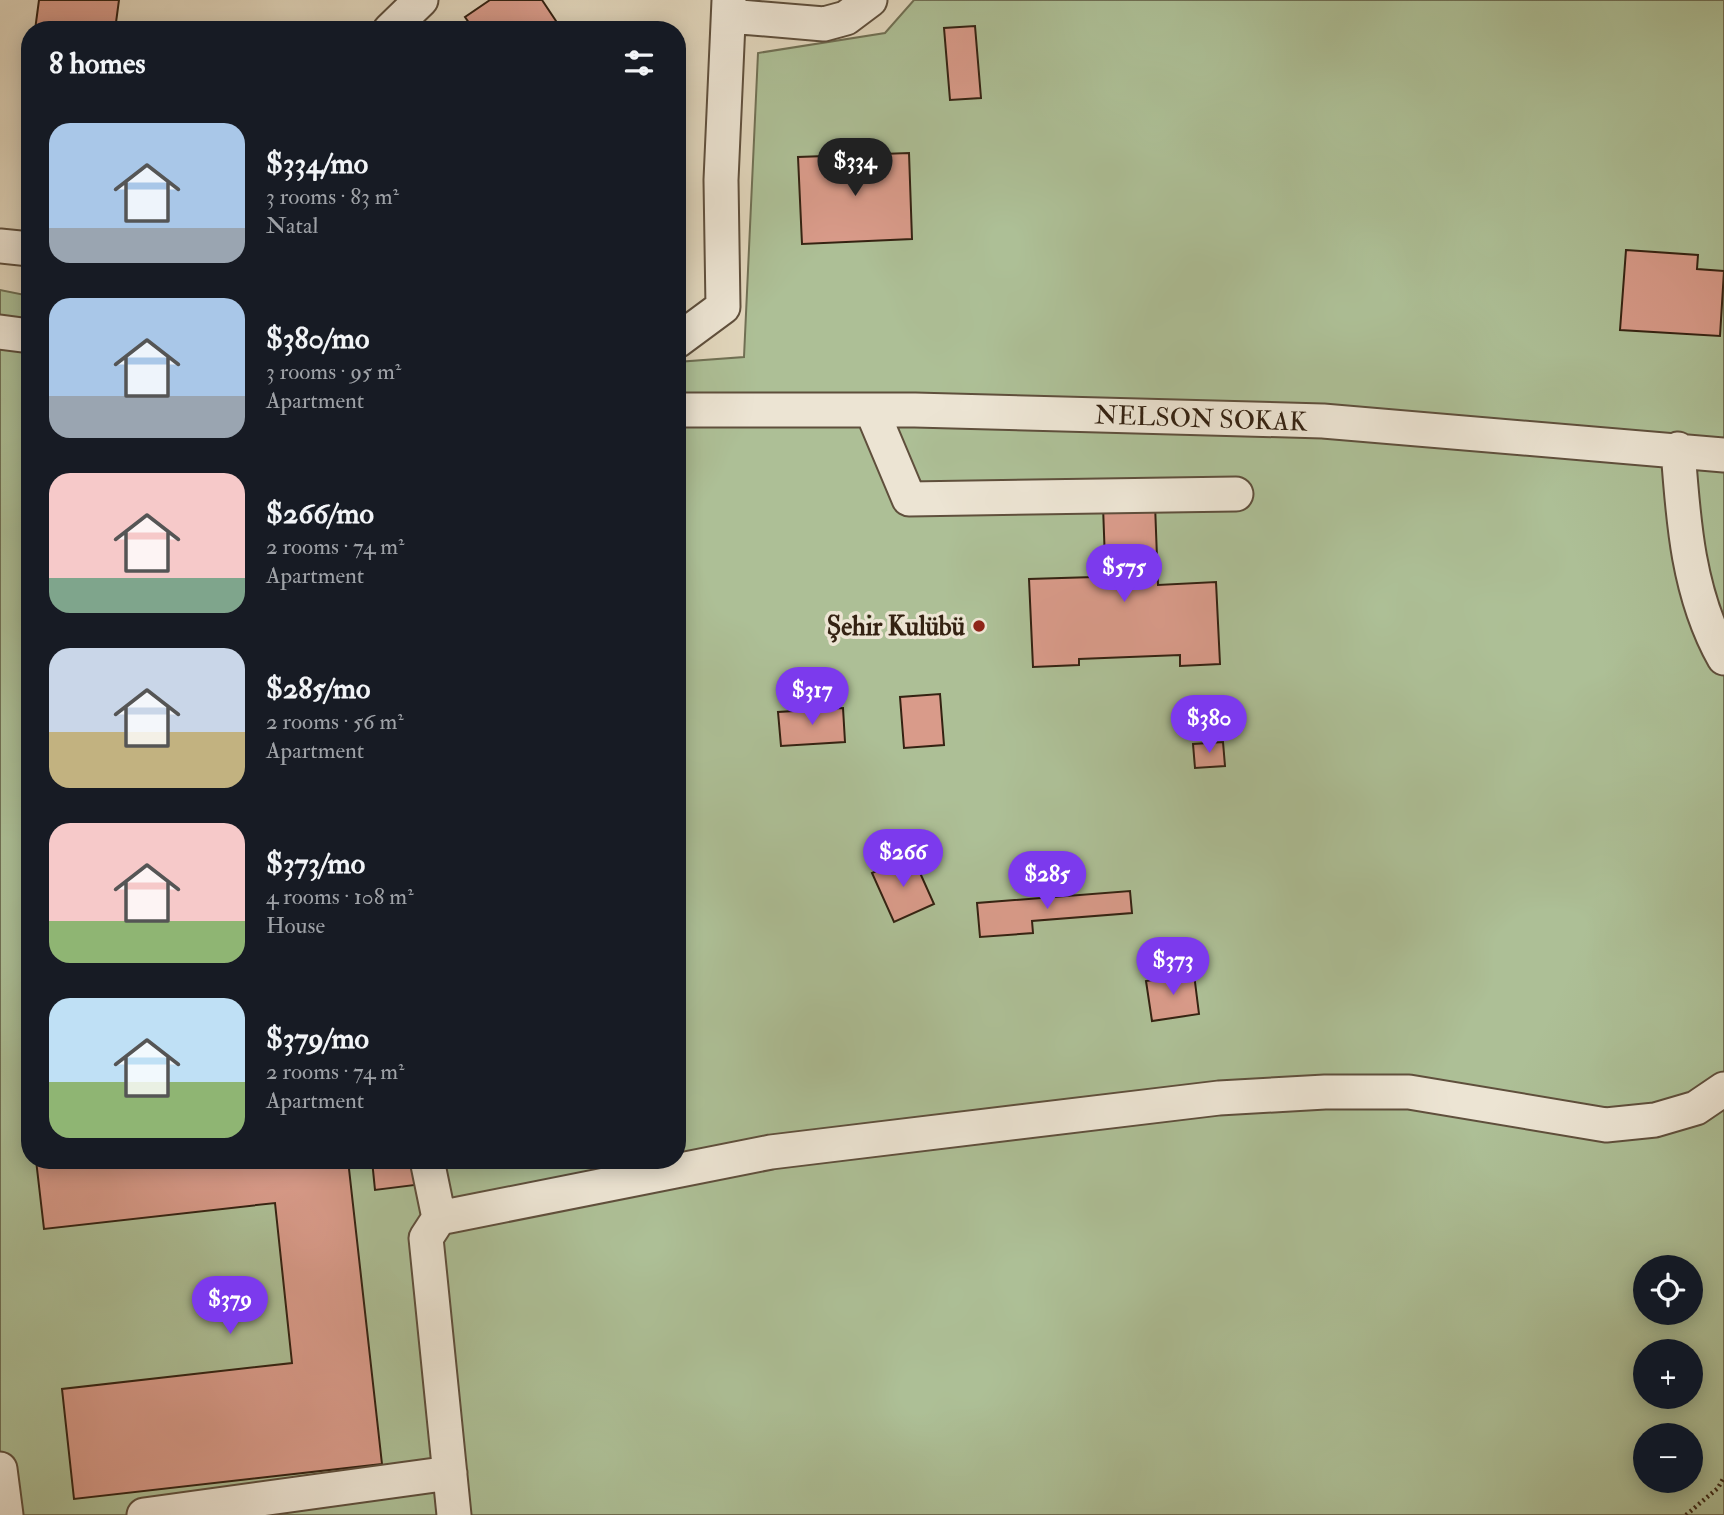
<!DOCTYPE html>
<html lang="en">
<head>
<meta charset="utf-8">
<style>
  body { margin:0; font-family:"IM FELL Double Pica",serif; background:#20242c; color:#f1f3f6; height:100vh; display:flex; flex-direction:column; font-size:26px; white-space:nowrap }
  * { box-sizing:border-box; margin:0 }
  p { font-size:23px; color:#9ea1a6 }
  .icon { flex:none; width:38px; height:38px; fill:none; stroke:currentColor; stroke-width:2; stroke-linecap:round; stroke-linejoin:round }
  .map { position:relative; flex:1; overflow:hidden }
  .details { position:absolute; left:21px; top:21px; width:665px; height:1148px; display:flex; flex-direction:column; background:#171b24; border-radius:28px; box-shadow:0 4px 18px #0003 }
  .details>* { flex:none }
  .controls { position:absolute; left:1633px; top:1255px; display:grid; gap:14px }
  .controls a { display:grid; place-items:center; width:70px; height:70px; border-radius:50%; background:#171b24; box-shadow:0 4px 18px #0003; font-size:35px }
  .price { position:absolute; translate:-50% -60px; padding:0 16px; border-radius:24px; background:#7c3aed; color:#fff; font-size:23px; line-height:46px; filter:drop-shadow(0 2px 4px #0008) }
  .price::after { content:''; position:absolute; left:50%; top:42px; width:21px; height:16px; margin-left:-10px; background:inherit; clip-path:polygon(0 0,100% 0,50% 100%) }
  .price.current { background:#222; color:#fff }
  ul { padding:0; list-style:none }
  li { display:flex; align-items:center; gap:21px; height:175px; padding:0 28px }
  li span { display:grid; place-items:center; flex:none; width:196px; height:140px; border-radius:21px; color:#555 }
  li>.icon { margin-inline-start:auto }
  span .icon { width:84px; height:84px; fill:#fffc; stroke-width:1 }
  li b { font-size:30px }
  h2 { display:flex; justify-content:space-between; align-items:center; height:84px; padding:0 28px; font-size:30px }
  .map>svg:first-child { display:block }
  .green { fill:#adbf96; stroke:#707054; stroke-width:2; fill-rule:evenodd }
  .building { fill:#d99b8a; stroke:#342212; stroke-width:2 }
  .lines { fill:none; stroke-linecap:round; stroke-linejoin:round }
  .minor-casing { stroke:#5f4f3c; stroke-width:37 }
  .path { stroke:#342212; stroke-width:4.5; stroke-dasharray:2 3.5; stroke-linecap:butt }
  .minor { stroke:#ece4d3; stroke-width:33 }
  .poi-dot { fill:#8f2418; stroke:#ece4d3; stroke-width:2.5 }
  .labels { text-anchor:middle; stroke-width:7; stroke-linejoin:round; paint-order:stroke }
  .street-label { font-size:26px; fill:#342212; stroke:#ece4d3 }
  .poi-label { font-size:26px; font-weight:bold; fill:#342212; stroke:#ece4d3; text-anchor:end }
</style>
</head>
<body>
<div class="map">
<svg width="1724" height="1515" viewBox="0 0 1724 1515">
  <rect width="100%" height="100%" fill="#e1d6bc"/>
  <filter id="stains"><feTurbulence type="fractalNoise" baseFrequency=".00286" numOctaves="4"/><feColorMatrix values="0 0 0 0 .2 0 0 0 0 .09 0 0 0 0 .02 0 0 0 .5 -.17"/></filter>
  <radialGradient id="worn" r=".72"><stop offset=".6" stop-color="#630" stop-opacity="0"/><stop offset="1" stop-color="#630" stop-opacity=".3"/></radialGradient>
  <path class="green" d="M914 0H1724V1515H0V290L30 296V1160H677V362L744 357 758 53 885 33ZM1645 1267H1690V1312H1645ZM1645 1351H1690V1396H1645ZM1645 1435H1690V1480H1645Z"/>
  <path class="building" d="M39 0H119L115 30H35Z
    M490 0H542L556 21 544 30H474L465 17Z
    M975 26 981 98 950 100 944 28Z
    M909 153 912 239 802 244 798 157Z
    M1626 250 1698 255 1697 269 1724 271 1720 336 1620 330Z
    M1155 504 1158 585 1216 582 1220 664 1180 666V655L1079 659V665L1033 667 1029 579 1094 577 1093 562 1105 561 1103 506Z
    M940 694 944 745 904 748 900 697Z
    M843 708 845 742 781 746 778 712Z
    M1223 742 1225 766 1195 768 1193 744Z
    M912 855 934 904 894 922 872 873Z
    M1130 891 1132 913 1032 921 1033 933 980 937 977 903Z
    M1194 974 1199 1014 1152 1021 1146 981Z
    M36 1160H348L382 1464 74 1499 62 1389 292 1363 275 1203 44 1229Z
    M372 1160H419L423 1184 375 1190Z"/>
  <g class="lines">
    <g class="minor-casing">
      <path id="minor" d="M729 16 824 24 846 18 870 0
        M390 30 421 0
        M0 246 30 249
        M0 332 30 336
        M677 341 723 307 721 180 729 0
        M677 410H915L1323 421 1724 455
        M872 411 909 499 1236 494
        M1678 449C1683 520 1688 594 1724 658
        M427 1160 439 1218 426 1238 454 1515
        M439 1218 771 1152 1219 1098 1325 1092H1409L1606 1125 1655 1120 1696 1108 1724 1089
        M0 1469 6 1515
        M144 1515 450 1473"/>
    </g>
    <path class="path" d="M1686 1515 1718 1488 1724 1477"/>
    <use href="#minor" class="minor"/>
  </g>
  <circle class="poi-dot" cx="979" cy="626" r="7"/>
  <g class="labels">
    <g class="street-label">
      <text transform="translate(1201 418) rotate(2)" y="9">NELSON SOKAK</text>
    </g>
    <g class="poi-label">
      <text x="965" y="635">Şehir Kulübü</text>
    </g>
  </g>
  <rect width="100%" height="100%" filter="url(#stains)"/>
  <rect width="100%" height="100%" fill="url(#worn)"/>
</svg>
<div class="controls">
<a><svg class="icon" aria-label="locate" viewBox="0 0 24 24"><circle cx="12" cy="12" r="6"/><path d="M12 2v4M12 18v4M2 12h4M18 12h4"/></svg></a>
<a>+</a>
<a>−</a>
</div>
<b class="price current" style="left:855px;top:198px">$334</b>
<b class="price" style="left:1124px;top:604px">$575</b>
<b class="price" style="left:812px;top:727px">$317</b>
<b class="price" style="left:1209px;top:755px">$380</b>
<b class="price" style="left:903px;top:889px">$266</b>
<b class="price" style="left:1047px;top:911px">$285</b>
<b class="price" style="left:1173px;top:997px">$373</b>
<b class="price" style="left:230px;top:1336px">$379</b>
<section class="details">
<h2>8 homes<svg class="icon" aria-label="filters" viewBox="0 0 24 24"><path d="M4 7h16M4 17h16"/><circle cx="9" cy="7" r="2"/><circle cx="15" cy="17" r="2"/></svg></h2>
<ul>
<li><span style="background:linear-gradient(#a9c7e8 75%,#9aa5b1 0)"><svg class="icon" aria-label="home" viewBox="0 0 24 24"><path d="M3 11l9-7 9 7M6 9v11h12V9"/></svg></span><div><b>$334/mo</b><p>3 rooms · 83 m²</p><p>Natal</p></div></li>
<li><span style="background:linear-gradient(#a9c7e8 70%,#9aa5b1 0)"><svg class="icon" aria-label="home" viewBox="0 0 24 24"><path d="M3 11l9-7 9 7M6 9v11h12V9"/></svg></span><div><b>$380/mo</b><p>3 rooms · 95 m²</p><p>Apartment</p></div></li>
<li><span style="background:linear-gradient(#f6c9c9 75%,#7fa58c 0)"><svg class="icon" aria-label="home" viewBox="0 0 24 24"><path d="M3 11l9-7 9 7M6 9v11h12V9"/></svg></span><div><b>$266/mo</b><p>2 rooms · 74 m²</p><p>Apartment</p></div></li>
<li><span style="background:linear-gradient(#c9d6e8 60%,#c2b280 0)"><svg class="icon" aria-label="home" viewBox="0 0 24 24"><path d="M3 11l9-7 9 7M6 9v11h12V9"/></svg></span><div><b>$285/mo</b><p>2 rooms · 56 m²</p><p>Apartment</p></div></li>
<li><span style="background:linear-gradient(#f6c9c9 70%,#8fb573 0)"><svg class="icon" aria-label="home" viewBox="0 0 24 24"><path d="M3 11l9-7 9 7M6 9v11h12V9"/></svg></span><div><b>$373/mo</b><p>4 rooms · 108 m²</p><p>House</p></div></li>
<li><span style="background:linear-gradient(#bfe0f5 60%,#8fb573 0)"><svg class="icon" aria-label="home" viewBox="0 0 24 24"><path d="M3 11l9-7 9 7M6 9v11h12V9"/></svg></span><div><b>$379/mo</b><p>2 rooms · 74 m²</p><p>Apartment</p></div></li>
</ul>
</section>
</div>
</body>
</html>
